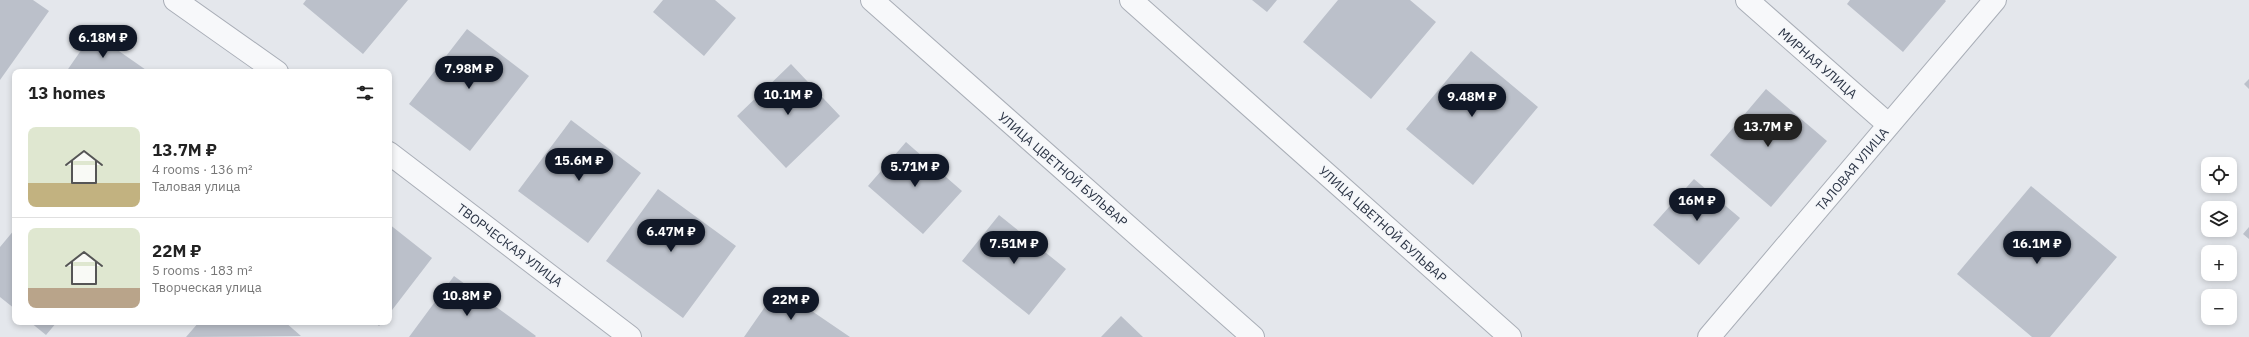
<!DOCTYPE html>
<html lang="en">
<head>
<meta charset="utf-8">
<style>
  body { margin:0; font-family:"IBM Plex Sans",sans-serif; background:#f2f2f2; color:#222; height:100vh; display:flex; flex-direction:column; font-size:15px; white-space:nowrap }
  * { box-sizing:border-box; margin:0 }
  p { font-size:13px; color:#767676 }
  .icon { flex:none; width:22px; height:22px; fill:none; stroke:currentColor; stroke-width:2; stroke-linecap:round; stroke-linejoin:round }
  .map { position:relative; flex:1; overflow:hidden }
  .sheet { position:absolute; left:12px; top:69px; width:380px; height:256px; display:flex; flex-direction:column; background:#fff; border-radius:8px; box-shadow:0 2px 6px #0003 }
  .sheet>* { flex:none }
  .tools { position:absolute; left:2201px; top:157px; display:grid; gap:8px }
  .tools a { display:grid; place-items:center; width:36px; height:36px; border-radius:8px; background:#fff; box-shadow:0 2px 6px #0003; font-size:20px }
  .price { position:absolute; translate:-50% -34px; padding:0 9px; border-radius:14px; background:#111827; color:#fff; font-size:13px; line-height:26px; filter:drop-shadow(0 1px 2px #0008) }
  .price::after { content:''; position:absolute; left:50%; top:24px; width:12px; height:9px; margin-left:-6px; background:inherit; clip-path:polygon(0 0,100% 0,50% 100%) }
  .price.selected { background:#222; color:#fff }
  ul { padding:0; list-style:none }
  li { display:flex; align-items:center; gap:12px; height:100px; padding:0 16px }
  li+li { border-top:1px solid #e0e0e0 }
  li span { display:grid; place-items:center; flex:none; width:112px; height:80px; border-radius:8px; color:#555 }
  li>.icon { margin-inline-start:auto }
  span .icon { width:48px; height:48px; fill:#fffc; stroke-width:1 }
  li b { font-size:17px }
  h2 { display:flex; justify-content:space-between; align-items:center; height:48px; padding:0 16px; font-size:17px }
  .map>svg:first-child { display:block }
  .building { fill:#bbc0ca }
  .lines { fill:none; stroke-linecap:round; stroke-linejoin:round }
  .minor-casing { stroke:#a9aeb7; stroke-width:24 }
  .minor { stroke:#f7f8fa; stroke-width:22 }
  .labels { text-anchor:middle; stroke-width:3; stroke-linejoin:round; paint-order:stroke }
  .street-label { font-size:13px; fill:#2b3445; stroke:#f4f6f9 }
</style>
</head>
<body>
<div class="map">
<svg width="2249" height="337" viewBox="0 0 2249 337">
  <rect width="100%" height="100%" fill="#e4e7ec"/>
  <path class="building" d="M0 0H33L49 11 0 80Z
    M306 0H408L363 54 303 4Z
    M663 0H715L736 18 704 56 653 12Z
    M1252 0H1277L1267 12Z
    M1338 0H1410L1436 22 1371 99 1303 42Z
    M1850 0H1945L1946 1 1903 52 1847 4Z
    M467 29 529 76 470 151 409 104Z
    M93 33 149 72H66Z
    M1471 51 1538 107 1473 185 1406 129Z
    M791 64 840 116 786 168 737 116Z
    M2249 79V89L2244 84Z
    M1766 89 1827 141 1771 207 1710 155Z
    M571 120 641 173 588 243 518 191Z
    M906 142 962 191 923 234 868 186Z
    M1694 179 1740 218 1699 265 1653 225Z
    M2031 186 2117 257 2050 337H2032L1957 274Z
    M658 189 736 246 683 318 606 261Z
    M999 215 1066 269 1029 315 962 261Z
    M389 224 432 258 389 314Z
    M2249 227V239L2243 234Z
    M15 229V309L0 297V247Z
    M454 276 536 336 535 337H409Z
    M778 288 850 337H744Z
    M1121 316 1143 337H1101Z
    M30 322H57L46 335Z
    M199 322H285L301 336 186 337Z
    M374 322H383L379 326Z"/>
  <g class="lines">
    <g class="minor-casing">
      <path id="minor" d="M175 0 277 72
        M872 0 1253 337
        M1131 0 1510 337
        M1747 0 1889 125
        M389 153 630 337
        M1709 337 1995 0"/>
    </g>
    <use href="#minor" class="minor"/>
  </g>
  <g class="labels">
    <g class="street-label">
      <text transform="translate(1818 63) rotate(41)" y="5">МИРНАЯ УЛИЦА</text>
      <text transform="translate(1063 169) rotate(41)" y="5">УЛИЦА ЦВЕТНОЙ БУЛЬВАР</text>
      <text transform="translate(1852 169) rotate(-50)" y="5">ТАЛОВАЯ УЛИЦА</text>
      <text transform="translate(1383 224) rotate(42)" y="5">УЛИЦА ЦВЕТНОЙ БУЛЬВАР</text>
      <text transform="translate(510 245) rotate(37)" y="5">ТВОРЧЕСКАЯ УЛИЦА</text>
    </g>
  </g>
</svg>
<div class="tools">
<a><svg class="icon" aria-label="locate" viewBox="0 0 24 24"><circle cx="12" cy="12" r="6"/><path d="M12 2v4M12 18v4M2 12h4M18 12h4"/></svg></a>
<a><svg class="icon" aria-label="layers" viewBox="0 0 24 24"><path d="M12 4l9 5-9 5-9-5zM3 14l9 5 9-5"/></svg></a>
<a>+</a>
<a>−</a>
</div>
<b class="price" style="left:103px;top:59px">6.18M ₽</b>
<b class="price" style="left:469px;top:90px">7.98M ₽</b>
<b class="price" style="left:788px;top:116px">10.1M ₽</b>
<b class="price" style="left:1472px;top:118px">9.48M ₽</b>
<b class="price selected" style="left:1768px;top:148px">13.7M ₽</b>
<b class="price" style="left:579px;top:182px">15.6M ₽</b>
<b class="price" style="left:915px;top:188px">5.71M ₽</b>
<b class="price" style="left:1697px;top:222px">16M ₽</b>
<b class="price" style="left:671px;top:253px">6.47M ₽</b>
<b class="price" style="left:1014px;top:265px">7.51M ₽</b>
<b class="price" style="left:2037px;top:265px">16.1M ₽</b>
<b class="price" style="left:467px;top:317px">10.8M ₽</b>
<b class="price" style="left:791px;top:321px">22M ₽</b>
<section class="sheet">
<h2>13 homes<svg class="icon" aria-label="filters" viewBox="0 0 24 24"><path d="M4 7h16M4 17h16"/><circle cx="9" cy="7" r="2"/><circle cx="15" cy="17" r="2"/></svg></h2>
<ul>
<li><span style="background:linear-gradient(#dfe7d0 70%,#c2b280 0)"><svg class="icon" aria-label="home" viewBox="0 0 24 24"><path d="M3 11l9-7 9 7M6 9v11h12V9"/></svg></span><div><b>13.7M ₽</b><p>4 rooms · 136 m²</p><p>Таловая улица</p></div></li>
<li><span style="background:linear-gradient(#dfe7d0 75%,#b9a48a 0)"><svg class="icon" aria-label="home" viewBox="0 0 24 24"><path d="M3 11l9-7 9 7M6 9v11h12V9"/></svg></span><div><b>22M ₽</b><p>5 rooms · 183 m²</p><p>Творческая улица</p></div></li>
</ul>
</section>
</div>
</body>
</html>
